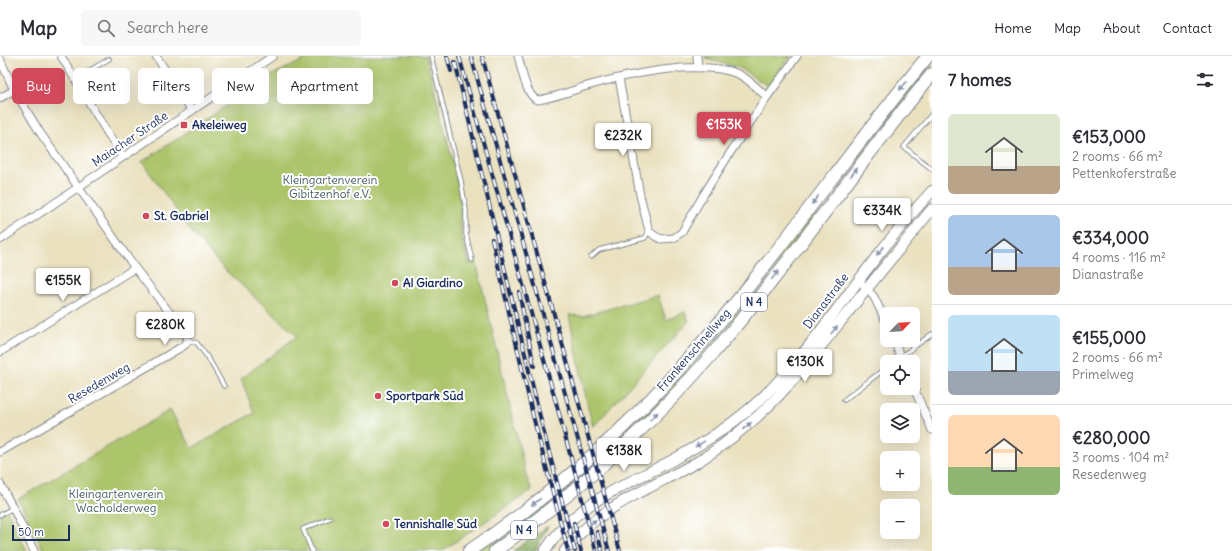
<!DOCTYPE html>
<html lang="en">
<head>
<meta charset="utf-8">
<style>
  body { margin:0; font-family:Delius,sans-serif; background:#f7f7f7; color:#2b2b33; height:100vh; display:flex; flex-direction:column; font-size:15px; white-space:nowrap }
  * { box-sizing:border-box; margin:0 }
  p { font-size:13px; color:#7c7c81 }
  .icon { flex:none; width:22px; height:22px; fill:none; stroke:currentColor; stroke-width:2; stroke-linecap:round; stroke-linejoin:round }
  .map { position:relative; flex:1; overflow:hidden }
  .sheet { display:flex; flex-direction:column; background:#fff; width:300px }
  .sheet>* { flex:none }
  .guide { position:absolute; left:12px; top:12px; width:380px; height:36px; display:flex; gap:8px }
  .needle { width:26px; rotate:65deg }
  .tools { position:absolute; left:880px; top:251px; display:grid; gap:8px }
  .tools a { display:grid; place-items:center; width:40px; height:40px; border-radius:6px; background:#fff; box-shadow:0 4px 16px #0002; font-size:20px }
  .scale { position:absolute; left:12px; bottom:10px; width:58px; box-sizing:border-box; padding-left:4px; border:2px solid #1b2f5e; border-top:0; font-size:11px; line-height:14px; white-space:nowrap; color:#1b2f5e; -webkit-text-stroke:3px #fff; paint-order:stroke }
  .price { position:absolute; translate:-50% -34px; padding:0 9px; border-radius:4px; background:#fff; color:#222; font-size:13px; line-height:26px; filter:drop-shadow(0 1px 2px #0008) }
  .price::after { content:''; position:absolute; left:50%; top:24px; width:12px; height:9px; margin-left:-6px; background:inherit; clip-path:polygon(0 0,100% 0,50% 100%) }
  .price.current { background:#d1495b; color:#fff }
  ul { padding:0; list-style:none }
  li { display:flex; align-items:center; gap:12px; height:100px; padding:0 16px }
  li+li { border-top:1px solid #e1e1e2 }
  li span { display:grid; place-items:center; flex:none; width:112px; height:80px; border-radius:6px; color:#555 }
  li>.icon { margin-inline-start:auto }
  span .icon { width:48px; height:48px; fill:#fffc; stroke-width:1 }
  li b { font-size:17px }
  h2 { display:flex; justify-content:space-between; align-items:center; height:48px; padding:0 16px; font-size:17px }
  .chip { padding:0 14px; border-radius:6px; background:#fff; box-shadow:0 4px 16px #0002; font-size:14px; line-height:36px }
  .chip.current { background:#d1495b; color:#fff }
  header { display:flex; align-items:center; gap:24px; box-sizing:border-box; height:56px; padding:0 20px; background:#fff; border-bottom:1px solid #e1e1e2 }
  header strong { font-size:19px }
  nav { display:flex; gap:22px; margin-inline-start:auto; font-size:14px }
  .search { width:280px; height:36px; background:#f7f7f7; display:flex; align-items:center; gap:10px; box-sizing:border-box; padding:0 14px; border-radius:6px; color:#7c7c81; font-size:15px }
  main { display:flex; flex:1; min-height:0 }
  .map>svg:first-child { display:block }
  .green { fill:#acc46a; stroke:#647a64 }
  .forest { fill:#89aa5e; stroke:#526c5e }
  .lines { fill:none; stroke-linecap:round; stroke-linejoin:round }
  .service-casing { stroke:#82888e; stroke-width:5.5 }
  .minor-casing { stroke:#82888e; stroke-width:9 }
  .secondary-casing { stroke:#82888e; stroke-width:12 }
  .trunk-casing { stroke:#82888e; stroke-width:14 }
  .service { stroke:#fff; stroke-width:3.5 }
  .minor { stroke:#fff; stroke-width:7 }
  .secondary { stroke:#fff; stroke-width:10 }
  .trunk { stroke:#fff; stroke-width:12 }
  .rail-casing { stroke:#1b2f5e; stroke-width:4 }
  .rail { stroke:#fff; stroke-width:2.5; stroke-dasharray:8; stroke-linecap:butt }
  .oneway { fill:#8d97ae }
  .poi-dot { fill:#d1495b; stroke:#fff; stroke-width:1.5 }
  .labels { text-anchor:middle; stroke-width:4; stroke-linejoin:round; paint-order:stroke }
  .shield { fill:#fff; stroke:#5f6d8e; stroke-width:1 }
  .shield-label { font-size:11px; font-weight:bold; fill:#1b2f5e }
  .poi-label { font-size:12px; font-weight:bold; fill:#1b2f5e; stroke:#fff; text-anchor:start }
  .street-label { font-size:12px; fill:#1b2f5e; stroke:#fff }
  .park-label { font-size:12px; fill:#465c62; stroke:#fff }
</style>
</head>
<body>
<header>
<strong>Map</strong>
<div class="search"><svg class="icon" aria-label="search" viewBox="0 0 24 24"><circle cx="10" cy="10" r="6"/><path d="M15 15l6 6"/></svg>Search here</div>
<nav><a>Home</a><a>Map</a><a>About</a><a>Contact</a></nav>
</header>
<main>
<div class="map">
<svg width="932" height="495" viewBox="0 0 932 495">
  <rect width="100%" height="100%" fill="#fff"/>
  <filter id="ink" filterUnits="userSpaceOnUse"><feTurbulence type="fractalNoise" baseFrequency=".025" numOctaves="2"/><feDisplacementMap in="SourceGraphic" scale="8" xChannelSelector="R" yChannelSelector="G"/><feConvolveMatrix kernelMatrix="1 2 1 2 8 2 1 2 1" color-interpolation-filters="sRGB"/></filter>
  <filter id="wash" filterUnits="userSpaceOnUse"><feTurbulence type="fractalNoise" baseFrequency=".012" numOctaves="4" result="noise"/><feDisplacementMap in="SourceGraphic" scale="16" xChannelSelector="R" yChannelSelector="G"/><feGaussianBlur stdDeviation="0.9" result="paint"/><feColorMatrix in="noise" values="0 0 0 0 0 0 0 0 0 0 0 0 0 0 0 0 0 1.4 0 .05"/><feComposite in="paint" operator="in"/></filter>
  <g filter="url(#wash)">
    <rect width="100%" height="100%" fill="#eae1bf"/>
    <path class="green" d="M313 0H426L458 127 461 149V178L469 207 476 205 527 423 532 434 442 495H44L18 443 170 354 192 392 254 357 241 323 297 280 225 214 193 178 142 106 274 18Z
      M705 0H791L768 30 740 12 706 3Z
      M932 3V11C854 103 787 204 707 295 674 334 637 370 600 405L599 399 638 363Z
      M658 239 666 264 685 256 689 265 593 371 585 338 569 259 583 260Z
      M550 441 552 447 486 495H476Z
      M6 452 27 495H0V455Z"/>
    <path class="forest" d="M548 470 535 495H513Z"/>
  </g>
  <g filter="url(#ink)">
    <g class="lines">
      <g class="service-casing">
        <path id="service" d="M431 0 461 125 466 154V178L472 204
          M75 23 109 3
          M932 58 904 91 932 113
          M591 201 599 194 645 182 649 175
          M188 284 197 287 210 305 224 330
          M893 306 932 278
          M844 344 887 311
          M0 459 13 452
          M312 495 303 473 330 462"/>
      </g>
      <g class="minor-casing">
        <path id="minor" d="M61 0 122 101
          M156 0 192 55
          M518 0C522 13 525 38 537 44 550 43 574 34 587 30 625 19 701 2 738 18 749 23 758 33 767 41
          M697 0 698 12
          M0 3 14 34 41 78 135 212 186 278 188 284 185 289 0 396
          M619 22 640 139 649 175 655 180 661 183 674 182 682 176 704 138 730 97 767 41 797 0
          M0 42 14 34
          M0 184 273 0
          M859 224 874 241 887 268
          M894 284 902 306
          M0 296 135 212
          M913 330 932 374
          M0 428 13 452 34 495"/>
      </g>
      <g class="secondary-casing">
        <path id="secondary" d="M545 495C575 447 622 431 669 406 699 390 728 372 754 349 795 313 826 267 859 224 882 193 906 163 932 135
          M565 495C597 450 653 432 699 405 715 395 731 383 745 371 781 342 808 306 837 270 868 231 900 192 932 153"/>
      </g>
      <g class="trunk-casing">
        <path id="trunk" d="M469 495C540 447 607 391 666 327 761 225 839 107 928 0
          M495 495C573 439 645 375 708 303 787 212 855 112 932 18"/>
      </g>
      <use href="#service" class="service"/>
      <use href="#minor" class="minor"/>
      <use href="#secondary" class="secondary"/>
      <use href="#trunk" class="trunk"/>
      <g class="rail-casing">
        <path id="rail" d="M447 0 451 15
          M459 0 557 350 596 495
          M471 0 609 495
          M482 0 620 495
          M455 6 543 373 575 495
          M492 183 533 360 568 495
          M519 236 534 310
          M574 467 581 495
          M597 476 602 495"/>
      </g>
      <use href="#rail" class="rail"/>
    </g>
    <defs><path id="oneway-solid" d="M-6-.8H1V-3.2L6.5 0L1 3.2V.8H-6Z"/></defs>
    <g class="oneway">
      <use href="#oneway-solid" transform="translate(903 30) rotate(130)"/>
      <use href="#oneway-solid" transform="translate(854 116) rotate(-52)"/>
      <use href="#oneway-solid" transform="translate(815 144) rotate(127)"/>
      <use href="#oneway-solid" transform="translate(880 195) rotate(129)"/>
      <use href="#oneway-solid" transform="translate(775 219) rotate(-52)"/>
      <use href="#oneway-solid" transform="translate(834 274) rotate(-51)"/>
      <use href="#oneway-solid" transform="translate(654 360) rotate(-45)"/>
      <use href="#oneway-solid" transform="translate(747 370) rotate(-40)"/>
      <use href="#oneway-solid" transform="translate(700 388) rotate(149)"/>
      <use href="#oneway-solid" transform="translate(536 446) rotate(143)"/>
      <use href="#oneway-solid" transform="translate(592 467) rotate(-39)"/>
    </g>
  </g>
  <g class="poi-dot">
    <rect x="180" y="65" width="8" height="8" rx="2"/>
    <circle cx="146" cy="160" r="4"/>
    <circle cx="395" cy="227" r="4"/>
    <circle cx="378" cy="340" r="4"/>
    <circle cx="386" cy="468" r="4"/>
  </g>
  <g class="labels">
    <g class="shield">
      <rect x="741" y="237" width="26" height="18" rx="3"/>
      <rect x="511" y="465" width="26" height="18" rx="3"/>
    </g>
    <g class="shield-label">
      <text x="754" y="250">N 4</text>
      <text x="524" y="478">N 4</text>
    </g>
    <g class="poi-label">
      <text x="192" y="73">Akeleiweg</text>
      <text x="154" y="164">St. Gabriel</text>
      <text x="403" y="231">Al Giardino</text>
      <text x="386" y="344">Sportpark Süd</text>
      <text x="394" y="472">Tennishalle Süd</text>
    </g>
    <g class="street-label">
      <text transform="translate(130 83) rotate(-34)" y="4">Maiacher Straße</text>
      <text transform="translate(826 245) rotate(-53)" y="4">Dianastraße</text>
      <text transform="translate(694 294) rotate(-49)" y="4">Frankenschnellweg</text>
      <text transform="translate(99 327) rotate(-30)" y="4">Resedenweg</text>
    </g>
    <g class="park-label">
      <text x="330" y="128">Kleingartenverein<tspan x="330" dy="14">Gibitzenhof e.V.</tspan></text>
      <text x="116" y="442">Kleingartenverein<tspan x="116" dy="14">Wacholderweg</tspan></text>
    </g>
  </g>
</svg>
<div class="tools">
<a><svg class="needle" viewBox="-14 -14 28 28"><path d="M0-13l5 13h-10z" fill="#e53935"/><path d="M0 13l5-13h-10z" fill="#7c7c81"/></svg></a>
<a><svg class="icon" aria-label="locate" viewBox="0 0 24 24"><circle cx="12" cy="12" r="6"/><path d="M12 2v4M12 18v4M2 12h4M18 12h4"/></svg></a>
<a><svg class="icon" aria-label="layers" viewBox="0 0 24 24"><path d="M12 4l9 5-9 5-9-5zM3 14l9 5 9-5"/></svg></a>
<a>+</a>
<a>−</a>
</div>
<div class="scale">50 m</div>
<b class="price current" style="left:724px;top:90px">€153K</b>
<b class="price" style="left:623px;top:101px">€232K</b>
<b class="price" style="left:882px;top:176px">€334K</b>
<b class="price" style="left:63px;top:246px">€155K</b>
<b class="price" style="left:165px;top:290px">€280K</b>
<b class="price" style="left:805px;top:327px">€130K</b>
<b class="price" style="left:624px;top:416px">€138K</b>
<div class="guide">
<a class="chip current">Buy</a>
<a class="chip">Rent</a>
<a class="chip">Filters</a>
<a class="chip">New</a>
<a class="chip">Apartment</a>
</div>
</div>
<section class="sheet">
<h2>7 homes<svg class="icon" aria-label="filters" viewBox="0 0 24 24"><path d="M4 7h16M4 17h16"/><circle cx="9" cy="7" r="2"/><circle cx="15" cy="17" r="2"/></svg></h2>
<ul>
<li><span style="background:linear-gradient(#dfe7d0 65%,#b9a48a 0)"><svg class="icon" aria-label="home" viewBox="0 0 24 24"><path d="M3 11l9-7 9 7M6 9v11h12V9"/></svg></span><div><b>€153,000</b><p>2 rooms · 66 m²</p><p>Pettenkoferstraße</p></div></li>
<li><span style="background:linear-gradient(#a9c7e8 65%,#b9a48a 0)"><svg class="icon" aria-label="home" viewBox="0 0 24 24"><path d="M3 11l9-7 9 7M6 9v11h12V9"/></svg></span><div><b>€334,000</b><p>4 rooms · 116 m²</p><p>Dianastraße</p></div></li>
<li><span style="background:linear-gradient(#bfe0f5 70%,#9aa5b1 0)"><svg class="icon" aria-label="home" viewBox="0 0 24 24"><path d="M3 11l9-7 9 7M6 9v11h12V9"/></svg></span><div><b>€155,000</b><p>2 rooms · 66 m²</p><p>Primelweg</p></div></li>
<li><span style="background:linear-gradient(#ffd9b3 65%,#8fb573 0)"><svg class="icon" aria-label="home" viewBox="0 0 24 24"><path d="M3 11l9-7 9 7M6 9v11h12V9"/></svg></span><div><b>€280,000</b><p>3 rooms · 104 m²</p><p>Resedenweg</p></div></li>
</ul>
</section>
</main>
</body>
</html>
